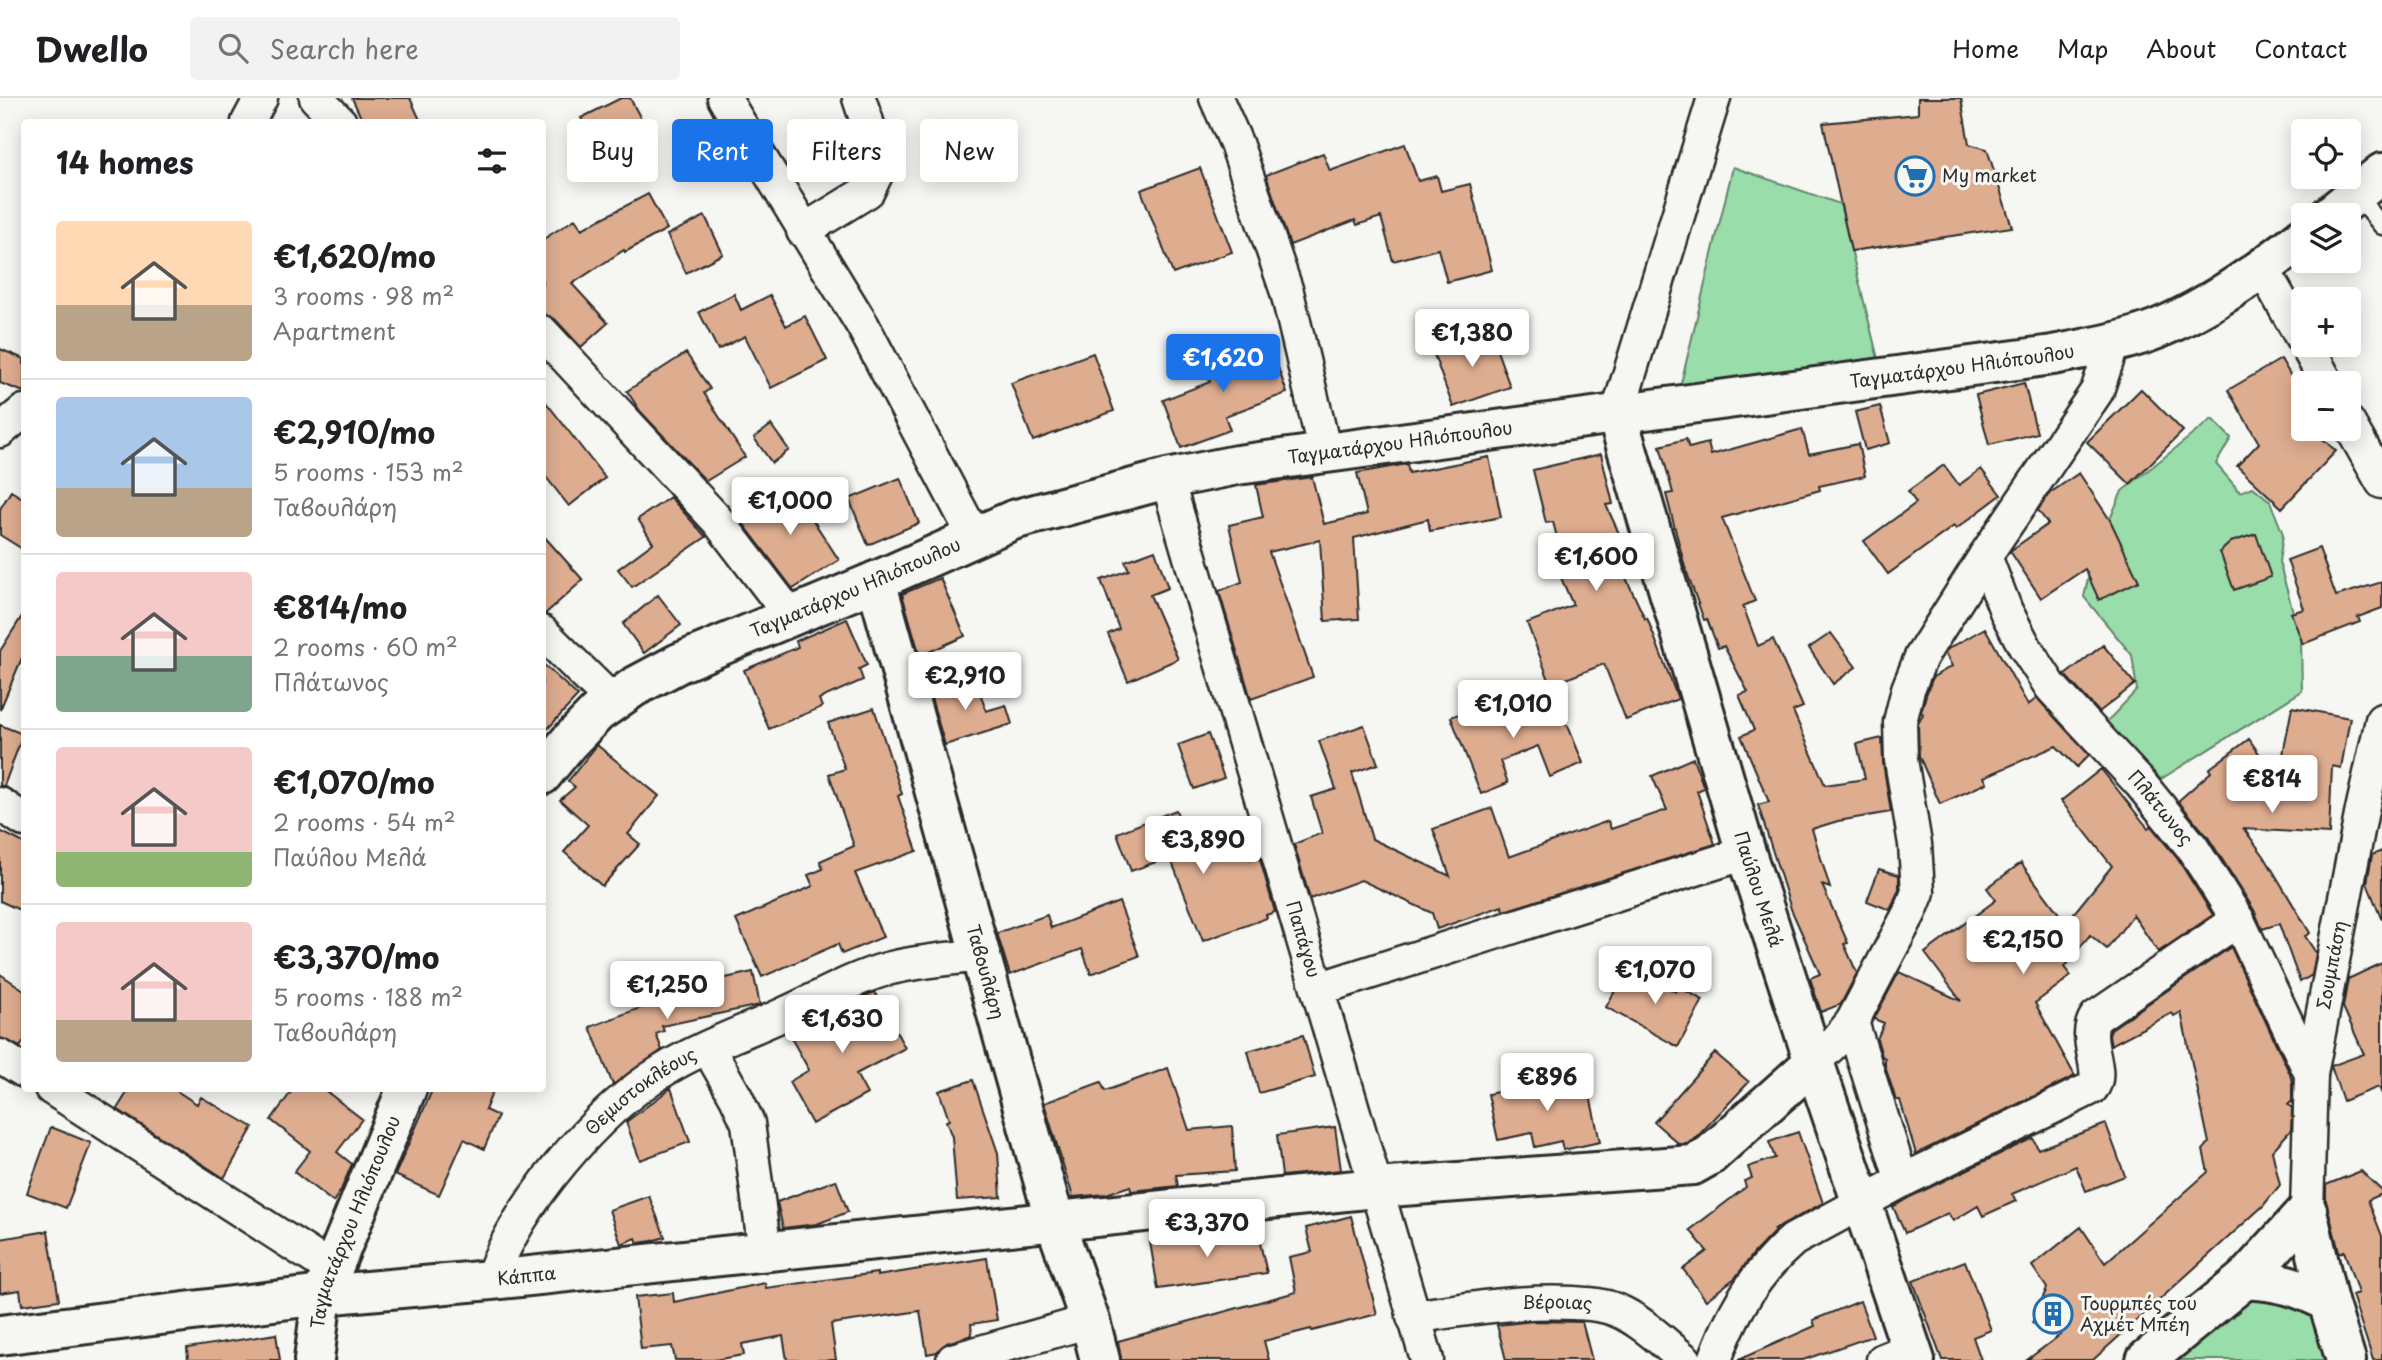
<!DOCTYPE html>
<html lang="en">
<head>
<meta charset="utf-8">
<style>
  body { margin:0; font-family:"Playpen Sans",sans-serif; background:#f2f2f2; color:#202124; height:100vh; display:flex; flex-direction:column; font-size:26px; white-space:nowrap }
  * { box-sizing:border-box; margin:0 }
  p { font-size:23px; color:#757577 }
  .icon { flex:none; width:38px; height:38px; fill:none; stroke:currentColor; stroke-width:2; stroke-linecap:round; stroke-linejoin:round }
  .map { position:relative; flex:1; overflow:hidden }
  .sheet { position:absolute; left:21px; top:21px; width:525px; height:973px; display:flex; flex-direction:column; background:#fff; border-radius:7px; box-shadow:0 4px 18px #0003 }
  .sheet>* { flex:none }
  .banner { position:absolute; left:567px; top:21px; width:665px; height:63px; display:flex; gap:14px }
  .controls { position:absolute; left:2291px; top:21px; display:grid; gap:14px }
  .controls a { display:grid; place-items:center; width:70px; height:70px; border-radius:7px; background:#fff; box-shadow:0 4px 18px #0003; font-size:35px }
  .price { position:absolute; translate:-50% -60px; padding:0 16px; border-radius:7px; background:#fff; color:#222; font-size:23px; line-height:46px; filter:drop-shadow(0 2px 4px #0008) }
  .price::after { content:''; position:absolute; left:50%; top:42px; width:21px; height:16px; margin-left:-10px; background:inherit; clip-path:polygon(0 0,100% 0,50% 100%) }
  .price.active { background:#1a73e8; color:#fff }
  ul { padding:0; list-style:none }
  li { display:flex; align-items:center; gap:21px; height:175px; padding:0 35px }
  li+li { border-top:2px solid #e0e0e0 }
  li span { display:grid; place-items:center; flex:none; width:196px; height:140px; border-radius:7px; color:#555 }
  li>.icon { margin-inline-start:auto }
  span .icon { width:84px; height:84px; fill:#fffc; stroke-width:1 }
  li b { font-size:30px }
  h2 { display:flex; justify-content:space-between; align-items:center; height:84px; padding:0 35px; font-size:30px }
  .pill { padding:0 24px; border-radius:7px; background:#fff; box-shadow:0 4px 18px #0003; font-size:24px; line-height:63px }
  .pill.active { background:#1a73e8; color:#fff }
  header { display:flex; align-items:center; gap:42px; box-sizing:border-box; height:98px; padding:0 35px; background:#fff; border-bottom:2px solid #e0e0e0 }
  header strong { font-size:33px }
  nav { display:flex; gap:38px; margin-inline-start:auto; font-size:24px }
  .search { width:490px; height:63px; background:#f2f2f2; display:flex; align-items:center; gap:18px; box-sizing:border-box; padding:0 24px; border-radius:7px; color:#757577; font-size:26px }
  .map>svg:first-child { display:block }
  .green { fill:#9da; stroke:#62846a; stroke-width:2 }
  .building { fill:#dead90; stroke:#2b2b2b; stroke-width:2 }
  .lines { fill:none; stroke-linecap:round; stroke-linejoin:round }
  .lane-casing { stroke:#2b2b2b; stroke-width:21 }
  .street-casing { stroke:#2b2b2b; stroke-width:37 }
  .secondary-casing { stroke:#2b2b2b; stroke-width:44 }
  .lane { stroke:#f6f6f2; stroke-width:16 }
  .street { stroke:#f6f6f2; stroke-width:32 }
  .secondary { stroke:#f6f6f2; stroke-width:38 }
  .labels { text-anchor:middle; stroke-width:6; stroke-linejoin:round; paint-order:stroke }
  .poi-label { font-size:18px; fill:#2b2b2b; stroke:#f6f6f2; text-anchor:start }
  .street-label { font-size:18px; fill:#2b2b2b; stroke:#f6f6f2 }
</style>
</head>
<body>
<header>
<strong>Dwello</strong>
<div class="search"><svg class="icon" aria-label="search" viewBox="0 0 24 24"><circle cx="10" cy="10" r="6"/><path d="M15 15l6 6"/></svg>Search here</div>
<nav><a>Home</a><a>Map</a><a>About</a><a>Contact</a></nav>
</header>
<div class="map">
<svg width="2382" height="1262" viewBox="0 0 2382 1262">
  <rect width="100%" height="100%" fill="#f6f6f2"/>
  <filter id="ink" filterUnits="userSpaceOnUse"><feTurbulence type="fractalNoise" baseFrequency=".0143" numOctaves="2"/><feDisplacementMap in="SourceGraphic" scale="14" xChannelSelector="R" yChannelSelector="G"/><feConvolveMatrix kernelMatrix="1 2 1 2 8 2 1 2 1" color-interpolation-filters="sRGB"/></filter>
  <g filter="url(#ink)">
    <path class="green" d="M1733 69 1840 106 1878 261 1679 294Z
      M2212 321 2231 340 2216 366 2240 394 2253 389 2270 403 2283 436 2279 464 2301 542 2302 593 2161 681 2101 630 2137 592 2132 557 2084 499 2092 463 2122 393Z
      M2252 1191 2325 1217 2339 1262H2177Z"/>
    <path class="building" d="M352 0H410L421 24H363Z
      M621 0H630L651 40 604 64 581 20Z
      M1918 0H1961L1969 46 1987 51 2012 129 1851 153 1823 25 1918 16Z
      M1405 46 1418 83 1437 78 1441 93 1470 86 1492 172 1447 184 1438 151 1393 163 1381 119 1357 127 1355 122 1290 147 1266 77 1323 55 1330 73Z
      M1200 70 1232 154 1173 176 1141 92Z
      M648 96 667 131 625 154 624 152 572 186 608 225 581 249 555 221 542 216V142L575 121 582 131Z
      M705 118 723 156 686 175 667 137Z
      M734 196 741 212 770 197 786 228 805 218 827 262 771 290 745 238 718 252 699 214Z
      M1490 233 1510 289 1453 309 1433 254Z
      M1223 241 1233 268 1272 253 1287 295 1225 318 1230 332 1181 350 1163 302 1210 284 1198 251Z
      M0 251 24 261V294L0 285Z
      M686 255 710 291 704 295 745 359 706 383 640 313 627 293Z
      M1093 255 1114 313 1033 343 1011 285Z
      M2281 261 2303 299V331H2312L2336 353 2282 410 2237 368 2259 345 2228 292Z
      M2024 285 2037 335 1989 347 1976 297Z
      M2141 291 2183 333 2130 386 2087 344Z
      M542 299 605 380 569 408 542 374Z
      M1880 308 1890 345 1865 352 1855 314Z
      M771 327 789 352 772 365 754 340Z
      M1802 331 1809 356 1858 346 1865 378 1819 388 1820 392 1722 420 1755 503 1743 508 1758 548 1773 541 1803 609 1793 613 1825 687 1865 681 1857 646 1882 640 1883 665 1891 714 1838 723 1812 731 1830 790 1822 787 1848 845 1844 846 1857 875 1841 906 1821 914 1810 880 1820 876 1791 811 1758 707 1769 704 1741 638 1754 632 1739 597 1748 594 1724 548 1718 550 1707 521 1704 522 1685 469 1666 396 1673 395 1660 348 1686 341 1689 350 1708 345 1711 357Z
      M1601 356 1613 406 1606 407 1637 475 1626 480 1645 521 1647 520 1678 601 1626 622 1604 566 1551 587 1527 525 1573 507 1558 473 1565 470 1553 424 1546 425 1533 372Z
      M1489 359 1501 419 1430 433 1428 421 1354 440 1359 521 1325 523 1320 442 1269 454 1313 579 1251 601 1219 493 1242 484 1229 427 1263 419 1256 387 1312 379 1324 426 1367 416 1357 375 1407 366 1409 375Z
      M1944 367 1959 387 1981 371 2001 397 1956 431 1954 428 1888 476 1864 443 1916 405 1908 393Z
      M2079 375 2110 422 2139 483 2099 502 2085 471 2041 500 2010 453 2048 426 2038 412 2050 395Z
      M900 380 919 425 868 447 849 401Z
      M790 387 839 462 793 491 739 420Z
      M11 393 24 401V452L0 437V411Z
      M670 399 706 439 632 489 618 471 653 445 638 421Z
      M542 436 583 482 545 516H542Z
      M2256 436 2271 479 2234 492 2220 454 2231 444Z
      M2319 450 2336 498 2382 484V510L2358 519 2360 524 2303 546 2291 515 2304 511 2287 462Z
      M1155 452 1168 490 1150 497 1178 561 1128 583 1108 536 1119 531 1101 482 1129 472 1125 463Z
      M940 480 965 538 920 558 902 496Z
      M658 497 681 527 644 555 623 526Z
      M24 515V555L0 612V553Z
      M847 521 867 567 859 571 863 582 819 601 822 609 769 631 744 572 798 549 796 543Z
      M1985 530 2028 607 2037 600 2089 657 2077 669 2056 648 1984 679 1987 685 1940 706 1919 658 1918 626 1923 616 1921 614 1926 597 1933 579 1952 568 1945 555 1948 551Z
      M1831 535 1856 569 1833 586 1809 550Z
      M2103 547 2135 586 2099 614 2065 577Z
      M542 565 578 598 542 637Z
      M975 579 986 613 1006 607 1012 626 945 647 929 593Z
      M1491 603 1536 607 1568 628 1583 665 1550 679 1538 648 1500 663 1508 685 1481 696 1451 619Z
      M2292 609 2350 620 2341 670 2332 668 2329 736 2244 731 2264 758 2310 835 2305 838 2316 855 2312 877 2300 884 2279 826 2262 831 2254 812 2208 739 2178 703 2211 674 2209 671 2249 641 2278 683Z
      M874 610 902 696 898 698 917 753 855 775 883 839 842 856 838 846 762 879 736 822 813 788 808 777 823 771 820 763 854 748 829 676 845 671 828 625Z
      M0 627 23 636 4 688H0Z
      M1364 627 1378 666 1352 675 1372 741 1450 778 1433 731 1492 710 1509 759 1608 723 1611 731 1667 712 1652 678 1693 660 1704 690 1697 693 1715 746 1504 813 1502 808 1437 831 1432 815 1361 782 1310 801 1294 746 1322 735 1311 699 1336 691 1319 643Z
      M1208 636 1224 680 1194 691 1178 647Z
      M597 647 659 698 628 736 640 746 602 788 564 754 588 727 560 702 575 689 568 683Z
      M2101 671 2148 730 2151 728 2177 760 2213 817 2158 854 2133 817 2107 851 2090 837 2064 869 2071 878 2035 905 2075 978 1916 1056 1900 1002H1896L1885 968V960L1882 958 1877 941 1884 925 1874 921 1899 874 1961 903 1925 855 1996 802 1987 790 2021 765 2066 825 2112 768 2061 703Z
      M1176 712 1196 764 1244 746 1250 762 1259 758 1275 814 1266 817 1267 820 1203 843 1170 759 1131 773 1117 735Z
      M0 733 24 745V814L0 803Z
      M2382 753V820H2381L2367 785 2372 757Z
      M1879 771 1899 777V791L1890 812 1867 803Z
      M1119 804 1139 858 1091 876 1082 851 1010 877 997 835 1047 817 1051 830Z
      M2231 849 2290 976 2292 984V1003L2288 1007 2292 1010 2291 1032 2272 1053 2280 1087 2263 1108 2093 1262H2027L2060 1237 2032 1225 2047 1190 2032 1168 2081 1129 2105 1165 2208 1074 2203 1052 2209 1045 2181 914 2174 918 2172 915 2111 947 2109 937 2111 931Z
      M2382 865V996L2379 989 2343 1003 2331 968 2364 956 2343 909 2348 881Z
      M1628 869 1676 894 1679 889 1703 902 1678 949 1606 909Z
      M753 874 760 907 662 928 664 933 656 936 662 952 613 987 590 929 685 893 684 889Z
      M0 876 24 892V943L20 949 0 940Z
      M875 894 905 950 856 976 867 996 812 1026 789 984 809 972 790 938 852 904Z
      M1303 937 1315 979 1259 995 1248 953Z
      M1715 955 1749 984 1696 1040 1687 1046H1679L1654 1024Z
      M1168 970 1189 1032 1232 1028 1235 1073 1176 1077 1178 1088 1131 1093 1130 1088 1106 1096 1073 1099 1044 1005 1101 984 1105 993Z
      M1585 975 1600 1044 1563 1052 1561 1043 1535 1049 1532 1035 1498 1042 1488 996Z
      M973 982 998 1055 1001 1099 957 1102 952 1039 946 1023 949 1022 939 993Z
      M130 990H172L197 1006 201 999 253 1029 224 1080 117 1011Z
      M294 990H322L362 1021 337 1054 352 1066 341 1092 333 1104 294 1074 310 1053 271 1022Z
      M433 990H494L485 1012 498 1018 484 1051 464 1041 439 1097 395 1077Z
      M671 990 690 1044 640 1062 626 1024Z
      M2106 1026 2125 1078 2086 1093 2076 1068 2012 1096 2016 1103 1983 1118 1978 1108 1953 1123 1948 1115 1905 1135 1893 1109 1910 1099 2033 1040 2038 1051Z
      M51 1029 91 1045 66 1110 27 1095Z
      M1335 1029 1341 1072 1282 1078 1277 1037Z
      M1798 1034 1823 1105 1774 1132 1775 1133 1754 1155 1735 1180 1706 1202 1683 1171 1707 1153 1690 1132 1746 1089 1744 1083 1752 1080 1748 1069 1775 1060 1769 1044Z
      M2361 1073 2382 1093V1096L2368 1102 2382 1138V1262H2373L2352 1197 2358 1195 2344 1153 2340 1155 2338 1150 2326 1103V1087Z
      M836 1082 848 1114 817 1126 783 1130 777 1104Z
      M649 1098 665 1139 652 1143 638 1145 636 1140 621 1146 609 1112Z
      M1351 1118 1377 1216 1312 1233 1311 1231 1264 1243 1269 1262H1121L1118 1243 1296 1194 1289 1159 1312 1154 1306 1130Z
      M1257 1132 1267 1175 1158 1191 1150 1144 1223 1133 1224 1140Z
      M48 1133 59 1202 22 1207 20 1192 0 1195V1141Z
      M987 1160 997 1222 971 1226 972 1237 947 1245 937 1254 927 1256 920 1213 831 1226 836 1262H787L783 1238 742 1246 744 1257 714 1262H675L672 1248 641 1251 635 1199 673 1195 674 1204 765 1185 766 1190 877 1175V1178Z
      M1965 1163 1991 1232 1973 1239 1981 1262H1942L1913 1183Z
      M1860 1203 1873 1238 1803 1262H1738L1815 1228 1813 1222Z
      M1534 1223 1582 1224 1592 1262H1506L1497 1227Z
      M276 1236 280 1262H188L187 1250Z"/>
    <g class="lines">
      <g class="lane-casing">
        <path id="lane" d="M2356 96 2382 128"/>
      </g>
      <g class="street-casing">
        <g id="street">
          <path d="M316 0 340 24"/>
          <path d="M724 0 863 228 974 438"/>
          <path d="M1216 0 1236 45 1287 194 1325 355"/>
          <path d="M248 24 261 0"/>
          <path d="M803 133 868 93 881 66 859 0"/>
          <path d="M2263 171 2303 242"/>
          <path d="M542 234 718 423 790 517"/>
          <path d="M2306 247 2327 285"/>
          <path d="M1617 317 1714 0"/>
          <path d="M2348 324 2382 384"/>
          <path d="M0 333 24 313"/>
          <path id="s1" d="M1167 381 1427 1262"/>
          <path id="s2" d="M1985 458 2006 513 2025 549 2051 589 2140 685 2192 749 2238 822 2311 976"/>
          <path d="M542 534 613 604"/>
          <path d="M0 706 24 722"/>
          <path d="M1318 891 1746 755"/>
          <path d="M1852 924 1902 1083"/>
          <path d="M708 950 736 999 748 1025 765 1154"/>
          <path d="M0 958 24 973"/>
          <path d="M1814 964 1837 942 1852 924 1910 814 1918 794 1915 746 1901 662 1900 624 1908 591 1921 559 1985 458 2097 293 2113 245"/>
          <path d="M51 990 333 1172"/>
          <path id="s3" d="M2307 1113 2311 976 2362 712 2382 622"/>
          <path id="s4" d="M491 1182C517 1107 596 1013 664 972 701 949 745 934 784 916 818 901 851 881 887 871 917 863 950 861 981 857"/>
          <path id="s5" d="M1413 1219C1466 1211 1520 1202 1574 1205 1588 1206 1602 1206 1616 1212 1641 1222 1664 1245 1685 1262"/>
          <path d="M953 1262 1090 1223"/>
          <path d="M1715 1262C1731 1216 1756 1174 1793 1142L1902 1083 2092 990C2106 974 2081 940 2096 919L2238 822"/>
          <path d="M1883 1262 1911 1251"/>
        </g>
      </g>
      <g class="secondary-casing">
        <g id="secondary">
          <path d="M2330 117 2382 75"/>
          <path id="s6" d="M1617 317 1746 755 1814 964 1915 1262"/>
          <path id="s7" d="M876 483 1055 1124 1090 1223 1100 1262"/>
          <path id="s8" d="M542 677 568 645 597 615 634 589 679 565 876 483 1013 422 1167 381 1237 367 2053 257C2088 250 2124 244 2157 231 2210 209 2259 174 2303 139"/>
          <path d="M2307 1113 2328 1204 2346 1262"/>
          <path d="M2245 1181C2278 1183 2299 1188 2328 1204"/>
          <path id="s9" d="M0 1237 322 1197 491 1182 1375 1090 1693 1067 1709 1058 1814 964"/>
          <path id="s10" d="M314 1262 322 1197 407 990"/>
          <path d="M2146 1262 2245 1181 2307 1113"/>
        </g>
      </g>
      <use href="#lane" class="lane"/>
      <use href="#street" class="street"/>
      <use href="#secondary" class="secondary"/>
    </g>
  </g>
  <defs>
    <g id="supermarket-ring" transform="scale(2.0125)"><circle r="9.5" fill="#f6f6f2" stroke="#1f6fb2" stroke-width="1.5"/><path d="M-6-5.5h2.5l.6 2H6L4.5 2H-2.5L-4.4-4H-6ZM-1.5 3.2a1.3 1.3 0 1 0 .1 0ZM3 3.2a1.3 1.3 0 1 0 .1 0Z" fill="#1f6fb2"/></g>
    <g id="building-ring" transform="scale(2.0125)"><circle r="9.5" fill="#f6f6f2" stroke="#1f6fb2" stroke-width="1.5"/><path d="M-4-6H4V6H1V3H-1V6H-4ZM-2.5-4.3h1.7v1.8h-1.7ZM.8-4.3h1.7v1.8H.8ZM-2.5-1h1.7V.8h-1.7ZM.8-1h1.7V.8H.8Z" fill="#1f6fb2"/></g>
  </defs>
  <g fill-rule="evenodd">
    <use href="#supermarket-ring" x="1915" y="78"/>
    <use href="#building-ring" x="2053" y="1216"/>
  </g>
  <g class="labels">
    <g class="poi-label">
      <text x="1942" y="84">My market</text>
      <text x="2080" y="1212">Τουρμπές του<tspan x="2080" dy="21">Αχμέτ Μπέη</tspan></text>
    </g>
    <g class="street-label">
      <text dy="6" stroke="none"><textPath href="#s8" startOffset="1505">Ταγματάρχου Ηλιόπουλου</textPath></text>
      <text dy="6" stroke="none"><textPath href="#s8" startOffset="938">Ταγματάρχου Ηλιόπουλου</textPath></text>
      <text dy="6" stroke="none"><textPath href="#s8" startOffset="371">Ταγματάρχου Ηλιόπουλου</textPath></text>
      <text dy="6" stroke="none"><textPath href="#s2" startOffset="310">Πλάτωνος</textPath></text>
      <text dy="6" stroke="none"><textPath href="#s6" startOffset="495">Παύλου Μελά</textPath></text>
      <text dy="6" stroke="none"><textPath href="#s1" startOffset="480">Παπάγου</textPath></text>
      <text dy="6" stroke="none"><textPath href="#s3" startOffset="248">Σουμπάση</textPath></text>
      <text dy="6" stroke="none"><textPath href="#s7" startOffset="406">Ταβουλάρη</textPath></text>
      <text dy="6" stroke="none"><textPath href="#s4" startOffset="245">Θεμιστοκλέους</textPath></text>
      <text dy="6" stroke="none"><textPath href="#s10" startOffset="145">Ταγματάρχου Ηλιόπουλου</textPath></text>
      <text dy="6" stroke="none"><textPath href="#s9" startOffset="530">Κάππα</textPath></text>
      <text dy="6" stroke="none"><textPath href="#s5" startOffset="145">Βέροιας</textPath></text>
    </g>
  </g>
</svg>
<div class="controls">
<a><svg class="icon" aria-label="locate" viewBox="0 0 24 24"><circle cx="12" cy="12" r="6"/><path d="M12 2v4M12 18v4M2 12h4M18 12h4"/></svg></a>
<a><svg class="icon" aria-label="layers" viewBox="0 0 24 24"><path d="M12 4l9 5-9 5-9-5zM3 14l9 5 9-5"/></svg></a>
<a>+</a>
<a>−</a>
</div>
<b class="price" style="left:1472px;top:271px">€1,380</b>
<b class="price active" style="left:1223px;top:296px">€1,620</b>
<b class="price" style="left:790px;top:439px">€1,000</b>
<b class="price" style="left:1596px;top:495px">€1,600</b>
<b class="price" style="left:965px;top:614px">€2,910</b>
<b class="price" style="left:1513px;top:642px">€1,010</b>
<b class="price" style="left:2272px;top:717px">€814</b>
<b class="price" style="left:1203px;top:778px">€3,890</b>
<b class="price" style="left:2023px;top:878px">€2,150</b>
<b class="price" style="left:1655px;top:908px">€1,070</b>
<b class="price" style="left:667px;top:923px">€1,250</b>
<b class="price" style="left:842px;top:957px">€1,630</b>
<b class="price" style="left:1547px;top:1015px">€896</b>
<b class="price" style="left:1207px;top:1161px">€3,370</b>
<div class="banner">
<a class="pill">Buy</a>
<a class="pill active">Rent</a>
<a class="pill">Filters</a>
<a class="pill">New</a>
</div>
<section class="sheet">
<h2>14 homes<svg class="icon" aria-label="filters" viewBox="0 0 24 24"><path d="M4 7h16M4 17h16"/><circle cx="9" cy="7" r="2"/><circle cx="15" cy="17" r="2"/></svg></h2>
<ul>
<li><span style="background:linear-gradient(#ffd9b3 60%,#b9a48a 0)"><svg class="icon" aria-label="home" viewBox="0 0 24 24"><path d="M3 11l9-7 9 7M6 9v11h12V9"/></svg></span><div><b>€1,620/mo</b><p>3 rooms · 98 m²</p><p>Apartment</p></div></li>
<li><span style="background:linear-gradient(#a9c7e8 65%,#b9a48a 0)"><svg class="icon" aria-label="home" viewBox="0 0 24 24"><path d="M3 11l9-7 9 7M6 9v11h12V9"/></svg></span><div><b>€2,910/mo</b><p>5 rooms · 153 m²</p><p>Ταβουλάρη</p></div></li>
<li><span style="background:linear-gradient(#f6c9c9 60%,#7fa58c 0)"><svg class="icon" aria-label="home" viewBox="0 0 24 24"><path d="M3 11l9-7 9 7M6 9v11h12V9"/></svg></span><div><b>€814/mo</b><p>2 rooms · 60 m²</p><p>Πλάτωνος</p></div></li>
<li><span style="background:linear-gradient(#f6c9c9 75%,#8fb573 0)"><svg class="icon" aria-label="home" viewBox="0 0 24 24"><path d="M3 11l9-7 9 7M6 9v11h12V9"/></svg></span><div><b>€1,070/mo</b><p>2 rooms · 54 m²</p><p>Παύλου Μελά</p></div></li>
<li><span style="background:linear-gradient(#f6c9c9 70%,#b9a48a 0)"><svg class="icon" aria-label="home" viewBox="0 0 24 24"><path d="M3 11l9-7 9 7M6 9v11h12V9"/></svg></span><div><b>€3,370/mo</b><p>5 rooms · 188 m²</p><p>Ταβουλάρη</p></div></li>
</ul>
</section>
</div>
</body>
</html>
